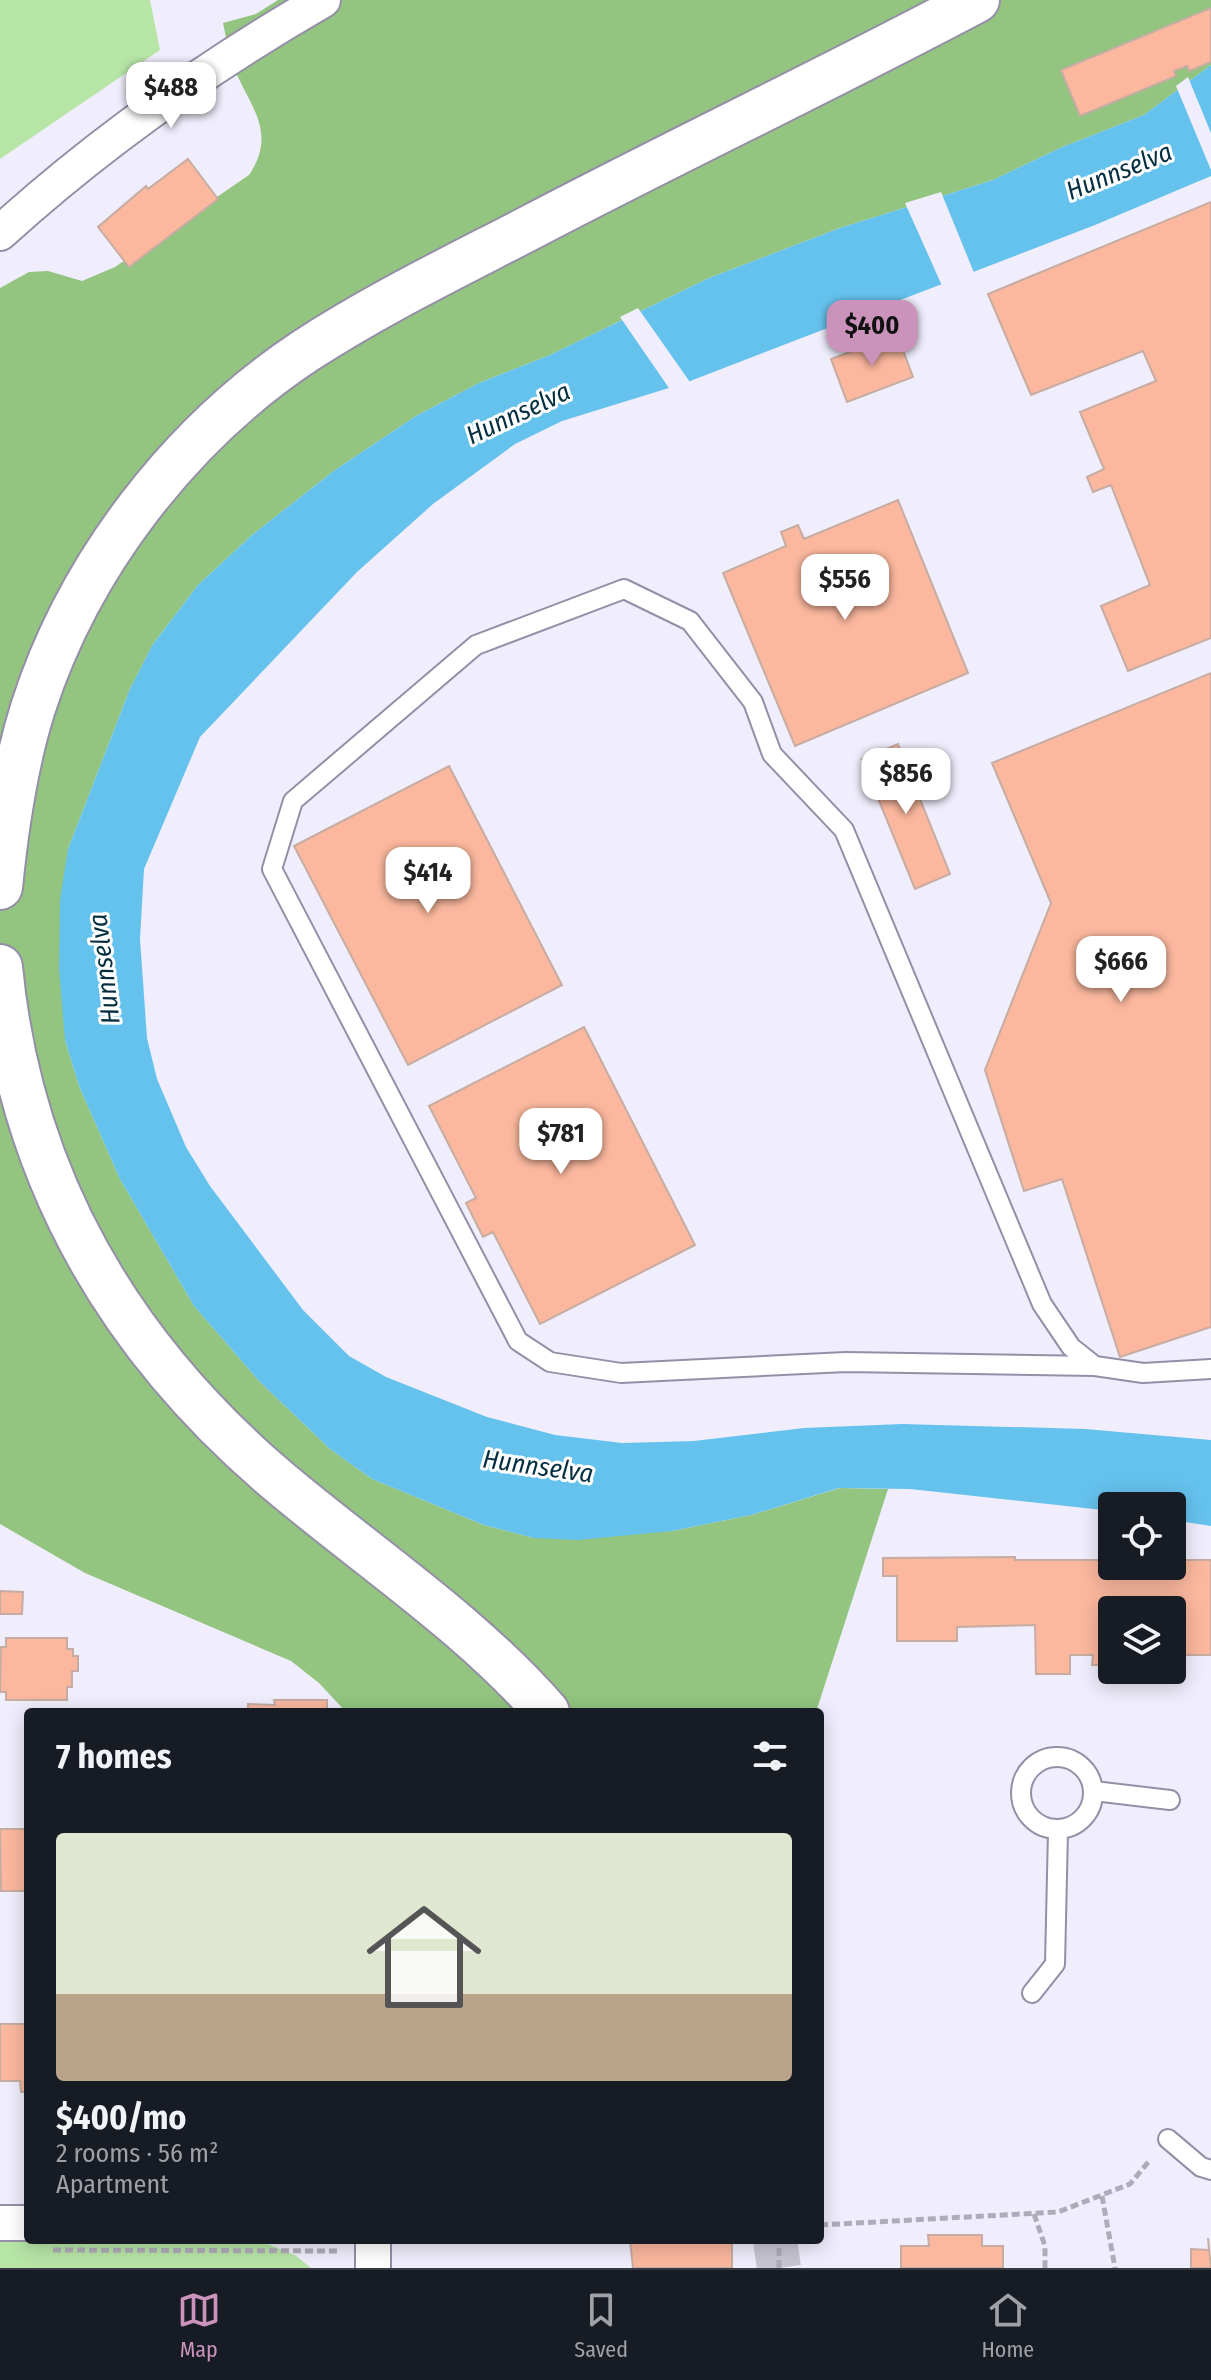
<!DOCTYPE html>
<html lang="en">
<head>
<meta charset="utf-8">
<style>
  body { margin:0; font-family:"Fira Sans Condensed",sans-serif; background:#242831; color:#f1f3f6; height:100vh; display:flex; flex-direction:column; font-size:30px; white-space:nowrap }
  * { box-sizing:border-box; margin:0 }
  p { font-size:26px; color:#9ea1a6 }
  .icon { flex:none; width:44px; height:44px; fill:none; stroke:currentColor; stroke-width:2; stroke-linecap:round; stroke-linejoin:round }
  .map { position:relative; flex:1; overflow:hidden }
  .details { position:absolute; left:24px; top:1708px; width:800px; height:536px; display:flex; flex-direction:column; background:#171b24; border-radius:8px; box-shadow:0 4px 20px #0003 }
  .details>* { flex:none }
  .buttons { position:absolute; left:1098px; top:1492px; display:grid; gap:16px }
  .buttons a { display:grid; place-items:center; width:88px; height:88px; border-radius:8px; background:#171b24; box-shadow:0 4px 20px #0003; font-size:40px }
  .price { position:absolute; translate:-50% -68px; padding:0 18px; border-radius:16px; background:#fff; color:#222; font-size:26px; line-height:52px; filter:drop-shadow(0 2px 4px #0008) }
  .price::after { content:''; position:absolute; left:50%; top:48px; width:24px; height:18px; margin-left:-12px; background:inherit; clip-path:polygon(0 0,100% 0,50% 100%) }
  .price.on { background:#cb93bb; color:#111 }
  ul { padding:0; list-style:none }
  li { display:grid; align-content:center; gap:16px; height:424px; padding:0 32px }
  li span { display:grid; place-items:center; height:248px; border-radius:8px; color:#555 }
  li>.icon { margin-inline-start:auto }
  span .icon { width:144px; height:144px; fill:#fffc; stroke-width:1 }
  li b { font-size:34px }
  h2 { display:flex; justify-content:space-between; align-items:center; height:96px; padding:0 32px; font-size:34px }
  .tab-bar { display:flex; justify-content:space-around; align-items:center; height:112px; border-top:2px solid #363941; background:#171b24; font-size:22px; color:#9ea1a6 }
  .tab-bar a { display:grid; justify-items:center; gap:4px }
  .tab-bar .on { color:#cb93bb }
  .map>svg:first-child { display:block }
  .green { fill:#b7e5a6 }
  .forest { fill:#93c580 }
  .water { fill:#65c2ed }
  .pier { fill:#f0edfc }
  .building { fill:#fbb89e; stroke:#c6aca2; stroke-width:2 }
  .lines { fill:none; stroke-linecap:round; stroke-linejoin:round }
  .highway-tunnel { stroke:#c8c5d3; stroke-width:44; stroke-dasharray:44 22; stroke-linecap:butt }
  .lane-casing { stroke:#948fa6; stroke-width:22 }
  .street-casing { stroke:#948fa6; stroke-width:38 }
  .highway-casing { stroke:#948fa6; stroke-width:48 }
  .path { stroke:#afacb9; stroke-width:5; stroke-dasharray:8 4; stroke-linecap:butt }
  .lane { stroke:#fff; stroke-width:18 }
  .street { stroke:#fff; stroke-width:34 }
  .highway { stroke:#fff; stroke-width:44 }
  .labels { text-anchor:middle; stroke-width:6; stroke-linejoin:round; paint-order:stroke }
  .water-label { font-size:26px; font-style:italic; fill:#022e3f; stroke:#fdfdfd }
</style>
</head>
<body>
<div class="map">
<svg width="1211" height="2268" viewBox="0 0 1211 2268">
  <rect width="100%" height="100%" fill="#f0edfc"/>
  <path class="green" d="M0 0H150L160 50 0 159Z
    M0 2239 258 2240 295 2255 311 2268H0Z"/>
  <path class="forest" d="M278 0H1211V65L1144 115 1060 148 993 180 840 228 709 278 550 355 479 383 416 416 335 470 252 535 198 585 153 644 130 689 68 849 65 1040 79 1086 120 1179 194 1306 259 1381 330 1449 372 1479 484 1525 534 1538 672 1531 751 1515 840 1488 888 1489 816 1712H346L319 1683 291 1661 85 1573 0 1524V288L29 272 48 271 82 281 115 267 249 175C280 129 245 102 231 60 227 48 226 35 223 23L256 14Z"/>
  <path class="water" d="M1211 65V176L1095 225 685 383 562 421 515 444 433 504 357 572 200 737 144 869 140 939 147 1038 157 1079 186 1147 210 1186 303 1310 349 1356 386 1377 487 1417 555 1435 622 1443 694 1441 804 1428 902 1424 1085 1429 1211 1440V1526L1172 1520V1506H1112V1511L910 1489 839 1488 751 1515 672 1531 578 1540 534 1538 484 1525 372 1479 330 1449 259 1381 194 1306 120 1179 79 1086 65 1040 59 969 60 900 68 849 130 689 153 644 198 585 252 535 335 470 416 416 479 383 550 355 709 278 840 228 993 180 1060 148 1144 115Z"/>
  <path class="pier" d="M1188 77 1211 133V170L1176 86Z
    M941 192 975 275 943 288 905 203Z
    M638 308 692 385 671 391 620 317Z"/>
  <path class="building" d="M1211 8V62L1189 71 1187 66 1174 71 1176 76 1080 116 1061 70Z
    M188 159 218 199 129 267 98 227 146 186 148 189Z
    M1211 202V638L1128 671 1101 606 1150 585 1111 485 1093 492 1087 477 1104 469 1080 412 1156 381 1143 351 1031 395 988 294Z
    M897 334 913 377 847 402 831 359Z
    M898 500 968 673 795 746 723 573 786 546 781 532 798 525 804 539Z
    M1211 673V1327L1120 1357 1062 1179 1024 1191 985 1070 1051 903 992 763Z
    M898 744 950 874 915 889 862 759Z
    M449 766 562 985 408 1065 294 846Z
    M584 1027 695 1245 540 1324 493 1232 483 1237 466 1203 476 1198 429 1106Z
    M1015 1557V1560H1112V1566H1172V1560H1211V1655H1172V1610H1112V1665H1092L1093 1655H1070V1674H1036L1035 1625 957 1627V1641H897V1576H883V1558Z
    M0 1591 23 1592 22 1614H0Z
    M6 1638H67V1649H73V1656H78V1671H72V1687H67V1700H6V1692H0L1 1647H6Z
    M274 1700H327V1712H248V1704L275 1705Z
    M0 1829H28V1910L26 1891H1Z
    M0 2024H28V2092H21L20 2081H0Z
    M928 2235H982V2246H1003V2268H901V2246H929Z
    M1208 2238 1211 2268H1191V2249L1209 2250Z
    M630 2240H732V2268H633Z"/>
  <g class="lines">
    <path class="highway-tunnel" d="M775 2240 779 2268"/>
    <g class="lane-casing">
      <path id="lane" d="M1095 1366 1071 1347 1042 1304 844 830 772 754 753 702 690 621 624 589 476 645 293 801 272 869 518 1341 550 1362 621 1373 846 1362 1095 1366 1143 1373 1211 1369
        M1021 1793a36 36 0 1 1 72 0a36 36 0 1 1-72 0Z
        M1094 1791 1170 1800
        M1032 1993 1055 1964 1058 1831
        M1168 2139 1201 2167 1211 2170"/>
    </g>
    <g class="street-casing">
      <path id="street" d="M0 233C99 143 207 67 323 0
        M0 2223H28
        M373 2268V2240"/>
    </g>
    <g class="highway-casing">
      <path id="highway" d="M0 887C6 827 15 765 33 708 79 565 180 434 305 351 377 304 456 266 533 226 680 149 830 78 977 0
        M0 967C20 1176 118 1345 277 1480 368 1557 468 1622 547 1712"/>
    </g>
    <path class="path" d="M1102 2196 1115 2268
      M1034 2214 1045 2246V2268
      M820 2225 1058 2212 1130 2184 1150 2160
      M53 2250 339 2251
      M779 2268V2240"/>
    <use href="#lane" class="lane"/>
    <use href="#street" class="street"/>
    <use href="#highway" class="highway"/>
  </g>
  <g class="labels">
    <g class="water-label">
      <text transform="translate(1119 171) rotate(-22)" y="9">Hunnselva</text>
      <text transform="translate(518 413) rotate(-25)" y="9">Hunnselva</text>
      <text transform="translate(104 969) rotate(-97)" y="9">Hunnselva</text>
      <text transform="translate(538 1466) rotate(8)" y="9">Hunnselva</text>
    </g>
  </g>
</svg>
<div class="buttons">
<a><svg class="icon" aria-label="locate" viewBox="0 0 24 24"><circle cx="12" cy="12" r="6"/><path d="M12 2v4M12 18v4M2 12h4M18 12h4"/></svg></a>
<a><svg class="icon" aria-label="layers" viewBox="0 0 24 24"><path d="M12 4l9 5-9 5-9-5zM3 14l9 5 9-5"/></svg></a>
</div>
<b class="price" style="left:171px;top:130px">$488</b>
<b class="price on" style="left:872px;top:368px">$400</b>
<b class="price" style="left:845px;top:622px">$556</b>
<b class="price" style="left:906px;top:816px">$856</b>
<b class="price" style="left:428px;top:915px">$414</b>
<b class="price" style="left:1121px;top:1004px">$666</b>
<b class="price" style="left:561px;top:1176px">$781</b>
<section class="details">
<h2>7 homes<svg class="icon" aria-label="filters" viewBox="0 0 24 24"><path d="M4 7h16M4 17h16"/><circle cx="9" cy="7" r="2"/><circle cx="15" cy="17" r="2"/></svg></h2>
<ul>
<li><span style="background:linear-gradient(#dfe7d0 65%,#b9a48a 0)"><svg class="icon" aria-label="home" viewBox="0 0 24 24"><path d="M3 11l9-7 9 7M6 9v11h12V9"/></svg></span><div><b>$400/mo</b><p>2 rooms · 56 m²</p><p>Apartment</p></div></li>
</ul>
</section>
</div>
<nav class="tab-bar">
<a class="on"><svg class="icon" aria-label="map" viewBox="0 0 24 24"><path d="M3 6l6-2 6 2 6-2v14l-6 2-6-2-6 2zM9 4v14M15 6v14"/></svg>Map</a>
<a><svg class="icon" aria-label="saved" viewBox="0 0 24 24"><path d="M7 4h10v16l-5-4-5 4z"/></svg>Saved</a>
<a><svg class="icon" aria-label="home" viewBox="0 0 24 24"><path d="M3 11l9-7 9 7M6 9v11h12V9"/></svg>Home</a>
</nav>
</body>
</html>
